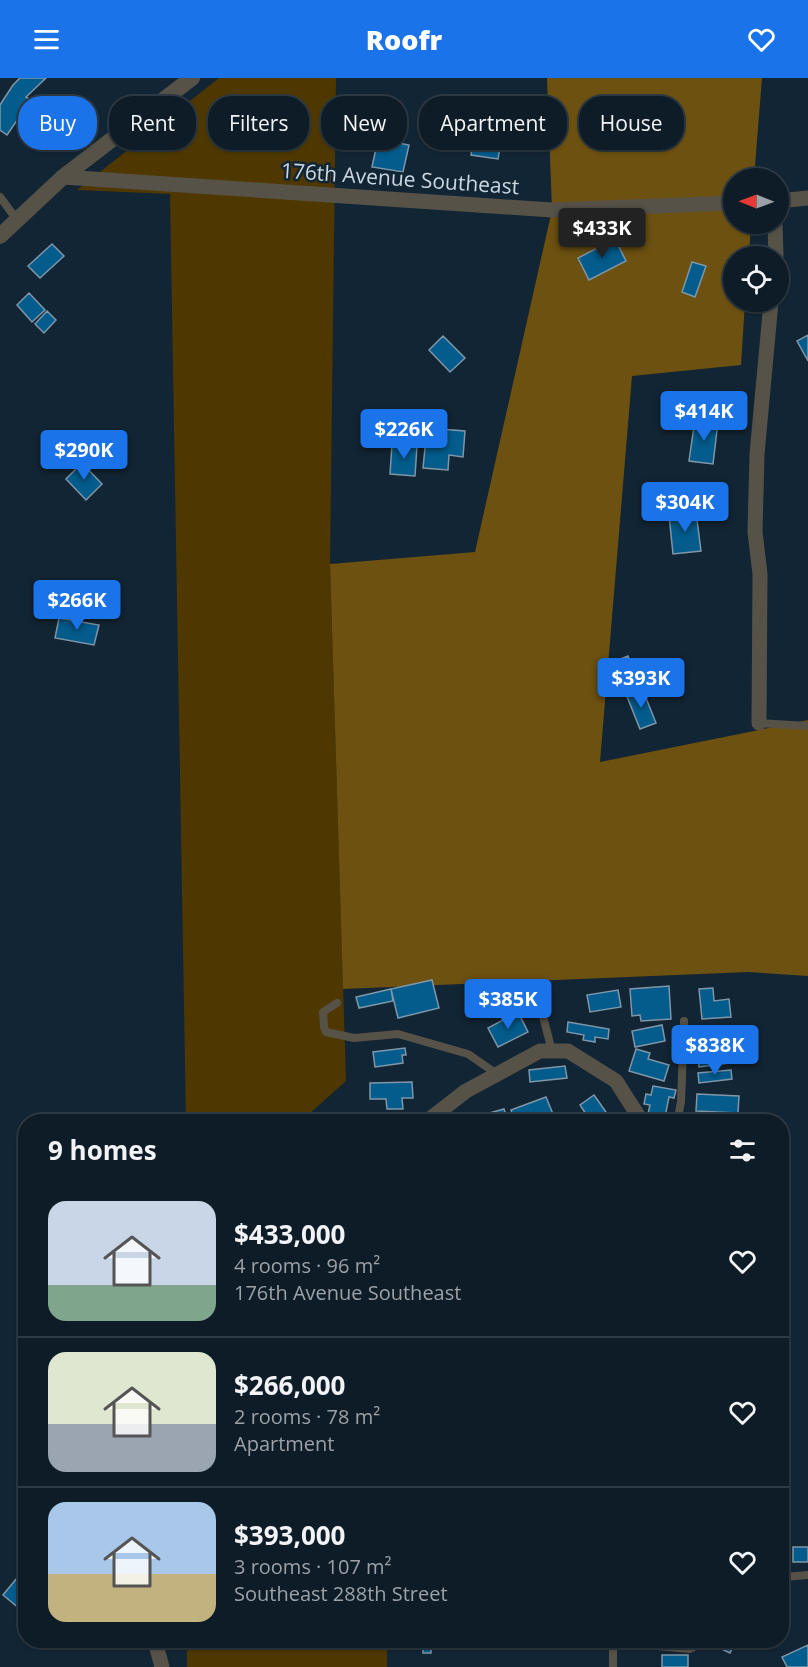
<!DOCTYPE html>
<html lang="en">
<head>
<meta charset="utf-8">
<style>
  body { margin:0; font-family:"Open Sans",sans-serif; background:#1c2933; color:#f1f3f6; height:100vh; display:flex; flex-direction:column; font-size:22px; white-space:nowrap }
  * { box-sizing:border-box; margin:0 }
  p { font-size:20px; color:#9ba1a7 }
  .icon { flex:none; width:33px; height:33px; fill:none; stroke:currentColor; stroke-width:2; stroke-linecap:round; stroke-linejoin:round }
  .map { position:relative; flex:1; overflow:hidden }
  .drawer { position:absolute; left:18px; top:1036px; width:771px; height:534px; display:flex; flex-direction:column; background:#0e1c27; border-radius:24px; box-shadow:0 2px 4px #0004,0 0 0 2px #2e3a44 }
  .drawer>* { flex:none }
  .top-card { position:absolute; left:18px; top:18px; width:772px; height:54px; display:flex; gap:12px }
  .needle { width:39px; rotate:271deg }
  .buttons { position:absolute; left:723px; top:90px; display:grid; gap:12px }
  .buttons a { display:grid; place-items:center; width:66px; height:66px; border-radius:50%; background:#0e1c27; box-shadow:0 2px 4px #0004,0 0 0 2px #2e3a44; font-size:30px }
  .price { position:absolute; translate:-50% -51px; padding:0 14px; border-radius:6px; background:#1a73e8; color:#fff; font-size:20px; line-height:39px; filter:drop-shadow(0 2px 3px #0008) }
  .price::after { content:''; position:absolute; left:50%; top:36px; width:18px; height:14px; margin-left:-9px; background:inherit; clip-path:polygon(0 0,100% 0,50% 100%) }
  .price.current { background:#222; color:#fff }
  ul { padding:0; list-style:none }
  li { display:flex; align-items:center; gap:18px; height:150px; padding:0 30px }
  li+li { border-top:2px solid #2e3a44 }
  li span { display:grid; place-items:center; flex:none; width:168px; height:120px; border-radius:18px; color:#555 }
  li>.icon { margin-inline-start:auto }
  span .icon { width:72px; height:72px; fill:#fffc; stroke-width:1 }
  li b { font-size:26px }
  h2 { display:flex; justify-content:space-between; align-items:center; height:72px; padding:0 30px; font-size:26px }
  .chip { padding:0 21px; border-radius:24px; background:#0e1c27; box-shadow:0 2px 4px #0004,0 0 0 2px #2e3a44; font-size:21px; line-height:54px }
  .chip.current { background:#1a73e8; color:#fff }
  header { display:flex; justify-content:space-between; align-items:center; height:78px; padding:0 30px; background:#1a73e8; color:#fff; font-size:27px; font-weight:800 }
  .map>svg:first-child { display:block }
  .green { fill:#4e3800 }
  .forest { fill:#6c5110 }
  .building { fill:#035c8c; stroke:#7f96a8; stroke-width:1.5 }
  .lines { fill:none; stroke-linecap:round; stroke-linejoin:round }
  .service { stroke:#575248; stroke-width:8 }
  .minor { stroke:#575248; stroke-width:15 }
  .tertiary { stroke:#575248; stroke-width:16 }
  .labels { text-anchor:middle; stroke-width:5; stroke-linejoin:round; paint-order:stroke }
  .street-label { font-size:21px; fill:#cad6e0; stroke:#122534 }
</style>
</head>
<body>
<header><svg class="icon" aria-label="menu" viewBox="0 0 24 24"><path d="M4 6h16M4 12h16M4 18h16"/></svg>Roofr<svg class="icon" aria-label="heart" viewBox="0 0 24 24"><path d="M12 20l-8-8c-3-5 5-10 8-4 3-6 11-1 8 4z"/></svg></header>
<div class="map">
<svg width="808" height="1589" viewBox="0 0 808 1589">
  <rect width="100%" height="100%" fill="#122534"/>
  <path class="green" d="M219 0H336L330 486 346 1003 300 1044H186L170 116 77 112Z
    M187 1563H387V1589H187Z"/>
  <path class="forest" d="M547 0H762L754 100H734V146H751L749 178H734V224H745L741 287 632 298 600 684 808 642V898L748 894 343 911 330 486 475 474 552 132Z"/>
  <path class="building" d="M20 0H46L26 19 31 22 7 57 0 52V27L13 7Z
    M475 53 502 57 498 81 471 77Z
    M378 61 409 67 403 94 372 89Z
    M615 161 626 183 589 202 578 180Z
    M52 166 64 178 40 200 28 188Z
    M692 184 706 188 695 219 682 214Z
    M29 215 45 232 32 244 17 227Z
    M47 233 56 242 44 255 35 246Z
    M808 257V283L797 263Z
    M443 258 465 280 450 294 429 272Z
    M695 341 718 344 713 386 689 383Z
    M427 350 465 353 463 379 449 377 448 392 423 390Z
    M392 366 417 368 415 398 390 396Z
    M82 385 102 406 86 422 66 401Z
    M696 434 701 473 673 476 669 437Z
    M59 540 99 547 94 567 55 560Z
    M628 578 638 601 623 608 613 584Z
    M642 610 656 645 640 651 626 616Z
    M432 902 439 930 398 940 391 911Z
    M669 908 671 941 641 943 640 937 632 938 630 911Z
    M713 910 714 923 729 921 731 939 702 941 699 911Z
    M391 911 393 923 359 930 356 919Z
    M618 912 621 929 590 934 587 917Z
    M518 934 528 954 498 969 488 950Z
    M568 944 609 951 608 961 595 959V964L583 962 584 957 567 954Z
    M662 947 665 963 635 969 632 953Z
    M738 948 739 959 698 960 697 950Z
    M405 970 406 977H402L403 985 375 989 373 974Z
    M636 971 650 975 648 981 669 987 664 1003 629 993Z
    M735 971 737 984 699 989 698 978 709 977 708 974Z
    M565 988 567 1000 530 1004 529 992Z
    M731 992 732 1001 699 1005 698 995Z
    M412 1004 413 1020H402L403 1031H387L386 1021H370V1005Z
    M653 1008 676 1012 674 1020 669 1019 665 1039 648 1036 650 1027 644 1026 646 1016 651 1017Z
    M697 1016 739 1018 738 1035 696 1033Z
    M594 1017 613 1044H591L580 1027Z
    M546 1019 553 1036 532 1044H515L511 1032Z
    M504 1031 507 1040 492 1044H457Z
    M793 1469H808V1484H793Z
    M17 1500 26 1507V1525L20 1531 3 1517Z
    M423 1563H431V1575H423Z
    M718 1563H736L730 1575 715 1568Z
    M808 1567V1589H787L782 1579Z
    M662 1577H688V1589H662Z"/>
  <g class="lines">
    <path class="service" d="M0 119 17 142
      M759 645 808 648
      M337 925 323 934 324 949 326 954 354 960 398 956 468 976 497 996
      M540 927 552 973
      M677 1044 681 1024 684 943
      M784 1499 808 1497
      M613 1563V1589
      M613 1564 690 1571 705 1563"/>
    <path class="minor" d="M63 99 552 132 734 125
      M778 123 808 120
      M775 146 776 178
      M759 645 760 496 755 454 757 376 771 224
      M426 1044 466 1013 540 973H568L616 1003 642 1044
      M155 1563 162 1589"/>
    <path class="tertiary" d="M0 158 63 99 192 0"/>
  </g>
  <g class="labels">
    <g class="street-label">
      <text transform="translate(400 101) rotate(4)" y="7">176th Avenue Southeast</text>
    </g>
  </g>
</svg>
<div class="buttons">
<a><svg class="needle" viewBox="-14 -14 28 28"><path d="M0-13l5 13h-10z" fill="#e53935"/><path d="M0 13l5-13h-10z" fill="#9ba1a7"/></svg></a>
<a><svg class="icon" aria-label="locate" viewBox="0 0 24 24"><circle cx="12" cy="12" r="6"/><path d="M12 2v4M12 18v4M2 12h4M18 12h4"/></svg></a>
</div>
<b class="price current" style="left:602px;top:181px">$433K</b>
<b class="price" style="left:704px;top:364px">$414K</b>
<b class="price" style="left:404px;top:382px">$226K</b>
<b class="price" style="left:84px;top:403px">$290K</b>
<b class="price" style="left:685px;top:455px">$304K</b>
<b class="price" style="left:77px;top:553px">$266K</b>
<b class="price" style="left:641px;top:631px">$393K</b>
<b class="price" style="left:508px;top:952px">$385K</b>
<b class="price" style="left:715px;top:998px">$838K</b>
<div class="top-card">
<a class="chip current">Buy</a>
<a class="chip">Rent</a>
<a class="chip">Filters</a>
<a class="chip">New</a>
<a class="chip">Apartment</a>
<a class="chip">House</a>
</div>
<section class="drawer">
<h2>9 homes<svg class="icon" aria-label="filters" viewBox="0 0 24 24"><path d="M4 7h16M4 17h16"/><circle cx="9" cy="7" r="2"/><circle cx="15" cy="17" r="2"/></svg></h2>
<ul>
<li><span style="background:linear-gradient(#c9d6e8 70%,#7fa58c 0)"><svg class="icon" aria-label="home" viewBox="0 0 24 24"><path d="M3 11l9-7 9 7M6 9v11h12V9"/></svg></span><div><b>$433,000</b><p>4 rooms · 96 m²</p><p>176th Avenue Southeast</p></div><svg class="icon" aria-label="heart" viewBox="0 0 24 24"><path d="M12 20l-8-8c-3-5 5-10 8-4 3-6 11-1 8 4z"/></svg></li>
<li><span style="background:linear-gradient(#dfe7d0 60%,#9aa5b1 0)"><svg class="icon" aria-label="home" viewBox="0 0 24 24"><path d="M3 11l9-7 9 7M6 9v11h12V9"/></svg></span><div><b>$266,000</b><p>2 rooms · 78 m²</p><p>Apartment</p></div><svg class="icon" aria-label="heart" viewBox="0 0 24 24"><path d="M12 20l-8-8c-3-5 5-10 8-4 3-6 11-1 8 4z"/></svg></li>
<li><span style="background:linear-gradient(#a9c7e8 60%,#c2b280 0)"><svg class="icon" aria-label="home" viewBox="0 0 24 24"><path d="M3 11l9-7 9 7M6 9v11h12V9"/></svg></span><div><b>$393,000</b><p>3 rooms · 107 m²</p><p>Southeast 288th Street</p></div><svg class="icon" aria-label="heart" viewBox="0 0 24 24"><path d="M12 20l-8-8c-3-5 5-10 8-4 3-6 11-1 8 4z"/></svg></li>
</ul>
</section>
</div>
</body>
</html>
